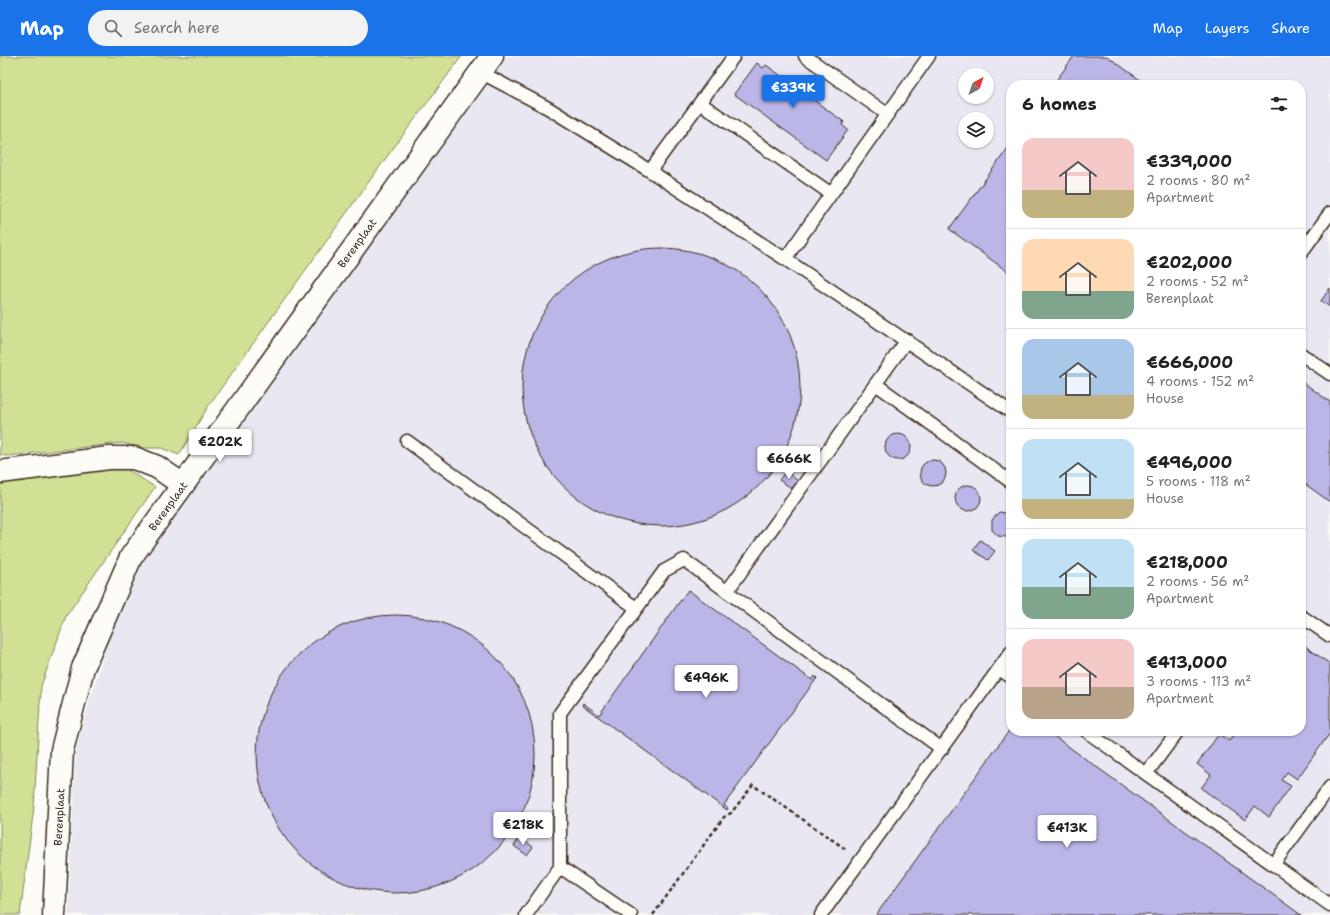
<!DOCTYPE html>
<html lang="en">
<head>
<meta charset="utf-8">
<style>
  body { margin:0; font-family:"Shantell Sans",sans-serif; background:#f2f2f2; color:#222; height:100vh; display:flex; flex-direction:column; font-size:15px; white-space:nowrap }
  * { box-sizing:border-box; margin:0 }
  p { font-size:13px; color:#767676 }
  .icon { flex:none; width:22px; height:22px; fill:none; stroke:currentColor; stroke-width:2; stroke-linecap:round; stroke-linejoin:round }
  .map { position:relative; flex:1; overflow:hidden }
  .panel { position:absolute; left:1006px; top:24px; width:300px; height:656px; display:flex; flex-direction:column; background:#fff; border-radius:16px; box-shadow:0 1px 3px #0004 }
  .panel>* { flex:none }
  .needle { width:26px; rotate:40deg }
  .buttons { position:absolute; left:958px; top:12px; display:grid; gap:8px }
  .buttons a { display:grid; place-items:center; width:36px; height:36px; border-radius:50%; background:#fff; box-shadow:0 1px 3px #0004; font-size:20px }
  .price { position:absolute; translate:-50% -34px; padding:0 9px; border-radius:4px; background:#fff; color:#222; font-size:13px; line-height:26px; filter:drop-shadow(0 1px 2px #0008) }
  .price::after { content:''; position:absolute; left:50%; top:24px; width:12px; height:9px; margin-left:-6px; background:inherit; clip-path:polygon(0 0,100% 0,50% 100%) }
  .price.active { background:#1a73e8; color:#fff }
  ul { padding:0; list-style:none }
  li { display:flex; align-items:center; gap:12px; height:100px; padding:0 16px }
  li+li { border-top:1px solid #e0e0e0 }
  li span { display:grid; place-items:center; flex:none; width:112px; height:80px; border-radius:12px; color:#555 }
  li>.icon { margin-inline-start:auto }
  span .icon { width:48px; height:48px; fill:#fffc; stroke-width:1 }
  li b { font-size:17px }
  h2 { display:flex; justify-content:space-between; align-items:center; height:48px; padding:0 16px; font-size:17px }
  header { display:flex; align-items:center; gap:24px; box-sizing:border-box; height:56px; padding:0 20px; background:#1a73e8; color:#fff }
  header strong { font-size:19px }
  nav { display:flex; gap:22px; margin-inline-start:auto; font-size:14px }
  .search { width:280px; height:36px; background:#f2f2f2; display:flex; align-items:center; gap:10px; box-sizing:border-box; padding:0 14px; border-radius:22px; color:#767676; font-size:15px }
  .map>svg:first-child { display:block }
  .built { fill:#e9e7f2; fill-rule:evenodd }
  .green { fill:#d0e094; stroke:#868559 }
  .building { fill:#bbb6e8; stroke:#3b2a1e }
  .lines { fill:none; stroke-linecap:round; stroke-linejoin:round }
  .service-casing { stroke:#3b2a1e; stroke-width:15 }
  .minor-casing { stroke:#3b2a1e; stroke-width:25 }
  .path { stroke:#3b2a1e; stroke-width:2.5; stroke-dasharray:4 3; stroke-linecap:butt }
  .service { stroke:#fdfcf7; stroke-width:12 }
  .minor { stroke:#fdfcf7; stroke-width:22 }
  .labels { text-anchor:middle; stroke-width:3; stroke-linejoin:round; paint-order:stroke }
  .street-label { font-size:11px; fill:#3b2a1e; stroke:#fdfcf7 }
</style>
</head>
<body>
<header>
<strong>Map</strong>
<div class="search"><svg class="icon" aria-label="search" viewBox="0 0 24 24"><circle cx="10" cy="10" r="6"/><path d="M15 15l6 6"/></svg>Search here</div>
<nav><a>Map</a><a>Layers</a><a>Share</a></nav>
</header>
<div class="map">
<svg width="1330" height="859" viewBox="0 0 1330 859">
  <rect width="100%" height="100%" fill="#fdfcf7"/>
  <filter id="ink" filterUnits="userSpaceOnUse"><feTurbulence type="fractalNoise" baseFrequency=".025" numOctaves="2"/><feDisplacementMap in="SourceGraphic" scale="8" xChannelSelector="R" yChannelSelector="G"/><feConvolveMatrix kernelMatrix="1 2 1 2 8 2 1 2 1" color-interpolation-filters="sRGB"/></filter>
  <g filter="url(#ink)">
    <path class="built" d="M506 0H1330V859H68L76 690 106 590 145 502ZM965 19H987V41H965ZM1011 29H1301V675H1011ZM965 63H987V85H965Z"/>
    <path class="green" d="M0 0H462L383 106 209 349 179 399 161 392H143L122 387 8 400 0 399Z
      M123 411 155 431 66 560 41 630 34 751 20 859H0V426L43 422 76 412Z"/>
    <path class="building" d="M1074 0H1107L1147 29H1053Z
      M757 7 763 12 766 9 798 32 808 20 821 29 811 42 844 66 842 69 848 74 826 104 734 38Z
      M1011 88V218L949 173Z
      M522 331a139 139 0 1 1 278 0a139 139 0 1 1-278 0Z
      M1330 232V251L1321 245Z
      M1304 327 1330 346V446L1301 425V331Z
      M885 391a13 13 0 1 1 26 0a13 13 0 1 1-26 0Z
      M920 417a13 13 0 1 1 26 0a13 13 0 1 1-26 0Z
      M786 415 798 425 793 433 779 424Z
      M955 442a13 13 0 1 1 26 0a13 13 0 1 1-26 0Z
      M999 456 1011 458V479L1006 481 998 480 992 474V464Z
      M980 484 995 495 988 504 973 494Z
      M688 534 812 624 815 620 817 622 724 749 728 752 727 754 582 649 583 647 599 659Z
      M257 698a139 139 0 1 1 278 0a139 139 0 1 1-278 0Z
      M1301 587 1330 608V677L1297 723 1287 716 1281 724 1291 730 1269 761 1255 750 1245 764 1201 732 1211 719 1197 708 1219 678 1229 685 1234 678 1230 675H1301Z
      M1011 672V675H1047L1301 859H876Z
      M520 781 533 791 527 799 514 790Z"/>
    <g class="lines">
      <g class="service-casing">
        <path id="service" d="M805 0 887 58
          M480 16 548 52 650 115 785 203 1011 356
          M700 47 830 137
          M650 115 734 0
          M1301 197 1330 157
          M785 203 929 0
          M1301 298 1330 318
          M877 329 1011 426
          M407 385 636 552
          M728 534 907 284
          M1301 560 1330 580
          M999 613 1011 621
          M1086 675 1330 849
          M1146 718 1178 675
          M1273 809 1330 731
          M560 811 631 859
          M526 859 560 811V657L664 515 684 504 942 693
          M821 859 1011 596"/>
      </g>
      <g class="minor-casing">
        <path id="minor" d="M0 416 109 402H134L157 411 183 429
          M54 859 62 694 83 612 131 501 492 0"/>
      </g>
      <path class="path" d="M653 859 724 761 731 757 753 729 847 794"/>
      <use href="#service" class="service"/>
      <use href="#minor" class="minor"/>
    </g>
  </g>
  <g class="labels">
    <g class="street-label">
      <text transform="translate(357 187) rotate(-54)" y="4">Berenplaat</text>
      <text transform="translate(168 450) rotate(-54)" y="4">Berenplaat</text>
      <text transform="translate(59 761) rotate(-87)" y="4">Berenplaat</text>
    </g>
  </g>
</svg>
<div class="buttons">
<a><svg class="needle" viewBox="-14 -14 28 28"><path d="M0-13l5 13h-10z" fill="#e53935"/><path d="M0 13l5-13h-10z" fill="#767676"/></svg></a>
<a><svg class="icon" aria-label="layers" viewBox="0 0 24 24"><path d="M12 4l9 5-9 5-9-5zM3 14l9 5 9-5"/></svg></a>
</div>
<b class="price active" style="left:793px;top:53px">€339K</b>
<b class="price" style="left:220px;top:407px">€202K</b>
<b class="price" style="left:789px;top:424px">€666K</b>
<b class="price" style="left:706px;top:643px">€496K</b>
<b class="price" style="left:523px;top:790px">€218K</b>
<b class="price" style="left:1067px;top:793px">€413K</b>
<section class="panel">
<h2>6 homes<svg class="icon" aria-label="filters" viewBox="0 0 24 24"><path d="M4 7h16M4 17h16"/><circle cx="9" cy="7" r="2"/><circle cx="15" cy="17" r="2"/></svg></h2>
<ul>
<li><span style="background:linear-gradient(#f6c9c9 65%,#c2b280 0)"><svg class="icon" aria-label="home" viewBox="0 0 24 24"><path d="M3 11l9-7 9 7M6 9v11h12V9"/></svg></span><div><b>€339,000</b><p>2 rooms · 80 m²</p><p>Apartment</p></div></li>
<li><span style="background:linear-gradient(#ffd9b3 65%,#7fa58c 0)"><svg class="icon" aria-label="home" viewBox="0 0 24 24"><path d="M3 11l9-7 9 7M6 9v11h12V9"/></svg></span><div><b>€202,000</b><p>2 rooms · 52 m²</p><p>Berenplaat</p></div></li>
<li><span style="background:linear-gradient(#a9c7e8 70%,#c2b280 0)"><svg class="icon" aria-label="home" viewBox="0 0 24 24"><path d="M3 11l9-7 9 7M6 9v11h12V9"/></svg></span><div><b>€666,000</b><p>4 rooms · 152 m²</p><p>House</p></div></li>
<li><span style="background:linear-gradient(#bfe0f5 75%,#c2b280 0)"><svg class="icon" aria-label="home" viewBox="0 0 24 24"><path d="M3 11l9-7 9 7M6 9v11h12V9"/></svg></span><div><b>€496,000</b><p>5 rooms · 118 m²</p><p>House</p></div></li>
<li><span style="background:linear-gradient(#bfe0f5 60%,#7fa58c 0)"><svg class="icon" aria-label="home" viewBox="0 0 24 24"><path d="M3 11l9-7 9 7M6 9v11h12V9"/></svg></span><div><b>€218,000</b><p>2 rooms · 56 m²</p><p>Apartment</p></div></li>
<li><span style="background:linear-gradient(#f6c9c9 60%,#b9a48a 0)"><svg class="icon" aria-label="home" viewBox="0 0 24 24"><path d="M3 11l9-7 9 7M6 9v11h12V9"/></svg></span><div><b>€413,000</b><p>3 rooms · 113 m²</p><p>Apartment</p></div></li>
</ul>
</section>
</div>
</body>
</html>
